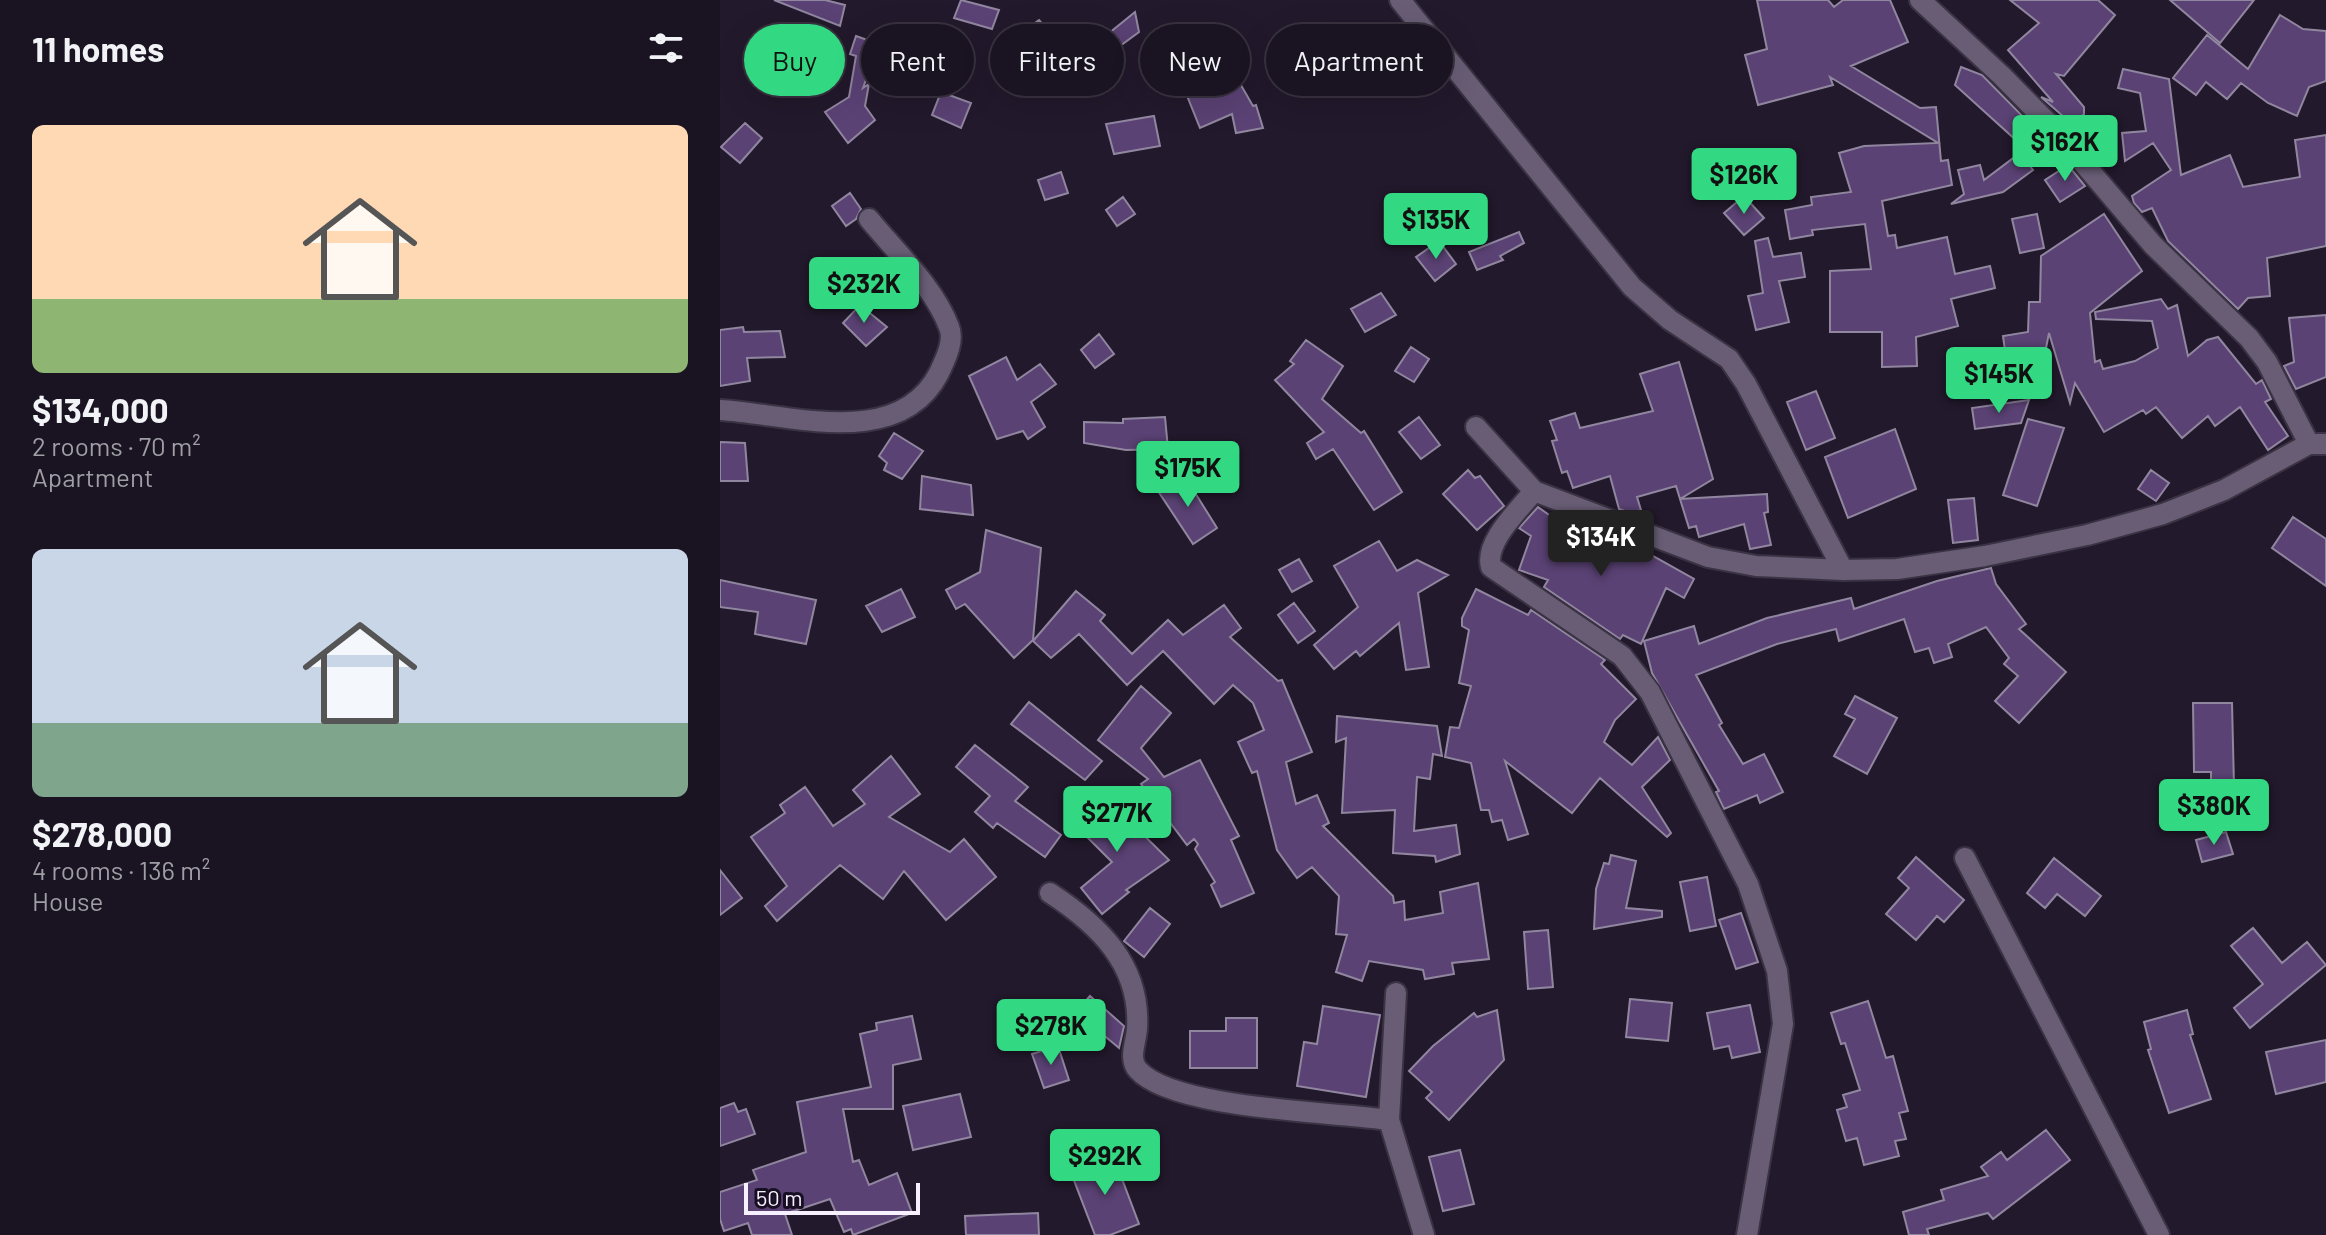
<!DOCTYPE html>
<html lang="en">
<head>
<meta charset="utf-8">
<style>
  body { margin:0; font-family:Barlow,sans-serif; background:#27202e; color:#f1f3f6; height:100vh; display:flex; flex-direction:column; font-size:30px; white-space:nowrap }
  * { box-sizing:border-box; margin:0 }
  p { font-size:26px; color:#9f9ea5 }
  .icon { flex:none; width:44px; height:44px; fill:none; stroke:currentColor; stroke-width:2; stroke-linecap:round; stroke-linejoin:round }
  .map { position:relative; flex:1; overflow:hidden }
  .panel { display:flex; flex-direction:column; background:#1a1321; width:720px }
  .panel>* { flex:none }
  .top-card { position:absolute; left:24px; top:24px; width:760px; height:72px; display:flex; gap:16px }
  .scale { position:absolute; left:24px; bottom:20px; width:176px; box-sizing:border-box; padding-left:8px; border:4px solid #f6f0ff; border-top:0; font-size:22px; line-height:28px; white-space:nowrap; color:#f6f0ff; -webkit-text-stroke:6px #180f22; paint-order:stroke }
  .price { position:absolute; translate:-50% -68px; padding:0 18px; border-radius:8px; background:#33d882; color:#111; font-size:26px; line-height:52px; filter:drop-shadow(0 2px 4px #0008) }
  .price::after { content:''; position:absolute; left:50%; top:48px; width:24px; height:18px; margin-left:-12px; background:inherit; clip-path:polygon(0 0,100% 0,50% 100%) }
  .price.current { background:#222; color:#fff }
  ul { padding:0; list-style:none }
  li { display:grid; align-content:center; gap:16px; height:424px; padding:0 32px }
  li span { display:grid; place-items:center; height:248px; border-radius:12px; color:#555 }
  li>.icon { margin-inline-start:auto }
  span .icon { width:144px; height:144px; fill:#fffc; stroke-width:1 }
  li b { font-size:34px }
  h2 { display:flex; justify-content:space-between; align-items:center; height:96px; padding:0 32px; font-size:34px }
  .chip { padding:0 28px; border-radius:36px; background:#1a1321; box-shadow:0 8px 32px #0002,0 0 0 2px #38323f; font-size:28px; line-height:72px }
  .chip.current { background:#33d882; color:#111 }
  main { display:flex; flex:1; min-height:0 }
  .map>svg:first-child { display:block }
  .building { fill:#5a4274; stroke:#91869f; stroke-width:2 }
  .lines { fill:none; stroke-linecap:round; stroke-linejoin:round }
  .street-casing { stroke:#3a3343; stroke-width:24 }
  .street { stroke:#685d75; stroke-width:20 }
</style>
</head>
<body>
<main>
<section class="panel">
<h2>11 homes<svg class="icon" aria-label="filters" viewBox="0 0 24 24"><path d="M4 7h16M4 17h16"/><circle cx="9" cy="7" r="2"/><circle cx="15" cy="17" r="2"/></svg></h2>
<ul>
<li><span style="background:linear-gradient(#ffd9b3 70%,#8fb573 0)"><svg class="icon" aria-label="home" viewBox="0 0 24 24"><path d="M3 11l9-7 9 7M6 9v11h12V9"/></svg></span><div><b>$134,000</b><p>2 rooms · 70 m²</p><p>Apartment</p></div></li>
<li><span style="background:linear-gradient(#c9d6e8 70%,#7fa58c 0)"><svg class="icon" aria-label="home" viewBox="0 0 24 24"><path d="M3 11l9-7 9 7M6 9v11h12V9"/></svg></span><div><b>$278,000</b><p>4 rooms · 136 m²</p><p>House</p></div></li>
</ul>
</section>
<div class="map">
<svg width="1606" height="1235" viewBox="0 0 1606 1235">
  <rect width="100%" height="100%" fill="#22192c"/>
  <path class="building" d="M54 0H105L125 5 120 26Z
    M241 0 279 10 272 29 234 18Z
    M1037 0H1108L1114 7 1123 0H1170L1188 42 1131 66 1200 108 1216 107 1221 161 1228 160 1232 185 1162 201 1168 236 1175 235 1177 248 1227 237 1235 274 1270 266 1275 288 1231 299 1238 326 1196 337 1197 366 1162 367V332H1110V271L1151 269 1145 224 1092 230 1093 235 1070 239 1065 210 1092 205 1091 197 1131 192 1119 153 1144 146 1218 143 1110 77 1113 85 1038 105 1025 55 1047 49Z
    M1290 0H1378L1395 15 1344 76 1336 74 1364 107V114L1352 124 1321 97 1333 102 1288 50 1319 23Z
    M1450 0H1534L1500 43Z
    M415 12 419 32 377 63 367 51Z
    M1560 15 1583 29 1606 31V81L1589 87 1577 116 1548 103 1521 83 1507 99 1486 82 1476 95 1453 78 1487 35 1528 69Z
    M319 20 344 51 329 64 301 33Z
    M460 24 490 77 510 66 533 106 536 105 543 128 516 133 512 114 480 128 443 36Z
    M136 36 159 44 143 88 149 84 145 106 155 120 128 143 105 112 129 97 136 56 130 54Z
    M1241 67 1262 75 1322 136 1308 151 1235 85Z
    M1403 69 1449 79 1461 175 1510 155 1523 187 1580 177 1575 140 1606 135V246L1547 258 1550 296 1528 298 1518 309 1448 241 1432 208 1422 212 1414 203 1412 196 1451 170 1433 143 1405 161 1402 133 1426 131 1420 93 1398 88Z
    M221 92 251 103 241 128 212 115Z
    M434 116 440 146 394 154 386 124Z
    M25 123 42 138 20 163 1 147Z
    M1300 153 1313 170 1283 192 1231 204 1244 194 1238 170 1260 165 1264 180Z
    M1348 165 1365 186 1340 202 1325 180Z
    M341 172 348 193 325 200 318 180Z
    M130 193 141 209 136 219 126 226 112 206Z
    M1024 196 1044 218 1024 235 1004 213Z
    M403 197 415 214 397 226 386 210Z
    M1317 214 1324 248 1300 253 1292 219Z
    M1384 214 1422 271 1370 313 1375 362 1380 360 1383 369 1415 361 1438 348 1432 321 1376 319 1375 312 1441 299 1448 309 1457 305 1468 356 1487 340 1498 337 1536 384 1542 380 1551 399 1545 402 1568 436 1548 450 1520 407 1495 426 1488 416 1462 438 1436 407 1426 414 1423 410 1384 432 1355 383 1350 403 1329 333 1325 353 1286 358 1283 336 1308 332 1309 302H1320L1321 256Z
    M799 232 804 243 780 256 783 260 757 270 749 252Z
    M1048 238 1053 257 1081 253 1085 277 1059 281 1069 322 1036 330 1028 296 1043 293 1035 241Z
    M719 241 736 264 715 281 696 257Z
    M661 293 676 315 645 332 631 309Z
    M140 305 167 327 146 346 123 323Z
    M1606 315V377L1576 389 1564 366 1574 362 1569 318Z
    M23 327 24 332 60 331 65 357 27 358 30 381 0 386V330Z
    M379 334 394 354 375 368 361 350Z
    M586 340 623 366 602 399 641 433 644 431 682 492 654 510 613 449 596 459 587 443 604 432 555 380 574 364 570 361Z
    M691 347 709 359 694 382 675 371Z
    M286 357 297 380 320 364 336 384 311 402 325 427 308 439 303 431 277 439 249 376Z
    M959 362 993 479 960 499 956 486 917 497 921 510 910 513 899 509 890 476 853 488 847 471 842 473 832 441 837 440 830 421 855 413 860 428 933 411 920 374Z
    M1096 391 1115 438 1086 450 1067 402Z
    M1309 400 1301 423 1255 429 1252 408Z
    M445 417 448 449 406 450 364 443V422L403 423V419Z
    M699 417 720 445 701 459 679 432Z
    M1308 419 1344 428 1317 506 1283 495Z
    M1175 429 1196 489 1128 518 1105 457Z
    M174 433 203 451 182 479 164 470 167 463 159 456Z
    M0 442 25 443 28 481H0Z
    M748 470 755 478 760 476 784 506 757 530 723 494Z
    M1431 470 1449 483 1436 501 1418 489Z
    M464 475 497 528 473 544 438 491Z
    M202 476 251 485 253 515 200 509Z
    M1047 494 1048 512 1044 513 1051 545 1030 549 1024 524 979 537 976 526 969 528 960 499Z
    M1254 498 1258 540 1233 543 1228 500Z
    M818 507 850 530 840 544 886 565 899 537 974 579 964 598 946 588 921 644 903 635 900 639 824 587 828 580 799 570 811 536 799 528Z
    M1573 517 1606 539V586L1552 548Z
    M266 530 321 548 313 640 294 658 245 604 236 609 226 590 260 572Z
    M659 541 677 571 697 560 728 575 698 593 709 667 686 670 679 623 640 656 636 651 614 669 594 645 638 607 614 566Z
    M579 559 592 581 572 592 559 570Z
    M1271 568 1276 584 1306 624 1299 629 1346 672 1299 723 1275 701 1298 676 1284 664 1289 658 1266 627 1228 644 1232 657 1214 663 1209 648 1195 652 1184 619 1119 641 1116 629 1057 644 976 675 1002 723 999 725 1023 764 1044 754 1063 792 1040 803 1037 795 1004 809 996 792 999 791 932 673 924 641 974 626 979 644 1047 618 1131 598 1134 609 1217 581Z
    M0 580 96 600 86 644 35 634 38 612 0 607Z
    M181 589 195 617 162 632 146 606Z
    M756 589 808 615 811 610 885 660 881 664 916 699 895 720 884 742 912 765 938 737 950 760 922 787 951 833 947 837 880 778 852 813 785 761 808 834 788 840 782 820 772 822 769 810H761L751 763 725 757 730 727 739 728 751 686 739 683 749 630 742 626V618Z
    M356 591 385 615 380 621 412 654 448 620 463 635 504 605 521 628 510 637 558 681 562 680 592 752 566 762 576 804 597 795 609 823 603 826 673 896 674 903 684 901 685 920 723 913 720 892 758 883 769 959 732 963 734 974 705 979 703 970 649 961 642 981 616 972 627 935 616 934 619 896 592 867 577 878 557 850 537 771 532 773 518 742 544 730 533 703 513 685 494 704 443 651 407 685 359 634 331 658 313 641Z
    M574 603 595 631 578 643 558 615Z
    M421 686 451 713 421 748 444 777 480 760 519 836 511 840 534 893 501 907 491 885 495 882 475 849 478 844 474 839 467 845 421 784 428 779 378 740Z
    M1135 696 1177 718 1147 774 1114 756 1135 719 1125 714Z
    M309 702 382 761 365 780 291 724Z
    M1473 703H1512L1514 786H1491V772H1474Z
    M617 716 717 726 722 756 713 754 710 779 697 777 694 831 736 825 740 854 716 862 715 856 673 853 675 810 622 813 626 738 616 742Z
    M255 745 308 787 295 801 341 835 325 857 277 823 273 828 255 812 270 796 236 767Z
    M171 756 200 794 169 817 230 852 244 839 276 877 226 920 184 871 163 899 120 865 57 921 45 906 67 886 31 837 65 813 60 805 85 787 113 826 145 804 133 790Z
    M383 795 449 860 406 890 409 892 382 914 361 888 392 862 354 824Z
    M1506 832 1513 854 1482 862 1476 840Z
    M891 855 916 861 906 908 942 911V917L874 929 876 889 884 863 889 864Z
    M1196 857 1244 900 1224 922 1217 916 1196 940 1166 914 1189 888 1178 878Z
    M1334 858 1381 896 1365 916 1337 894 1325 908 1307 893Z
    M0 870 22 898 0 915Z
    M987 877 996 926 970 931 960 882Z
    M430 908 450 924 424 957 404 941Z
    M1021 913 1038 962 1016 969 999 920Z
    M1533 928 1562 963 1587 942 1606 965 1530 1028 1514 1008 1543 984 1511 946Z
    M828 930 833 987 808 989 804 932Z
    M370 996 404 1026 399 1048 356 1012Z
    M910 999 952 1003 948 1041 906 1037Z
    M1148 1001 1166 1058 1173 1056 1188 1111 1179 1113 1186 1139 1175 1141 1179 1156 1144 1165 1137 1138 1126 1141 1117 1110 1127 1107 1123 1095 1140 1090 1125 1043 1121 1044 1111 1013Z
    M1030 1005 1040 1052 1012 1058 1009 1046 994 1049 987 1013Z
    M603 1006 660 1015 646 1097 577 1086 584 1042 597 1044Z
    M777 1010 784 1060 729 1120 706 1098 712 1092 689 1071 713 1046 754 1013 757 1017Z
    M1467 1010 1473 1034 1470 1035 1491 1099 1449 1113 1428 1050 1431 1049 1424 1022Z
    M192 1016 201 1059 173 1065V1109H123L133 1162 139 1160 149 1185 177 1173 192 1213 133 1235 131 1229 124 1232 110 1199 65 1214 72 1235H32L28 1223 4 1231 0 1219V1192L37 1180 33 1170 86 1152 77 1102 151 1087 140 1034 157 1030 156 1023Z
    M506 1018H537V1068H470V1031H506Z
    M1606 1040V1082L1556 1094 1546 1052Z
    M338 1046 349 1080 324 1088 312 1054Z
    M240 1094 251 1137 193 1150 183 1106Z
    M14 1103 18 1112 26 1109 35 1134 0 1146V1108Z
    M1326 1130 1350 1160 1273 1219 1268 1213 1207 1229 1209 1235H1189L1183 1212 1224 1200 1221 1190 1268 1176 1261 1167 1281 1152 1287 1160Z
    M740 1150 754 1204 723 1211 709 1157Z
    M393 1155 419 1224 390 1235H375L350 1170Z
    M318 1213 319 1235H246L245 1216Z"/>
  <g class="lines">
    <g class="street-casing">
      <path id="street" d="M680 0 912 287 950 320 1009 359 1026 384 1123 570
        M1200 0 1281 75 1336 131 1433 245 1529 338 1547 362 1589 444
        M0 410C69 414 179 451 219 373 225 360 235 341 229 327 214 287 176 252 149 219
        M756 427 814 491 988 557 1036 566 1123 570 1177 569 1265 556 1367 535 1443 514 1504 490 1589 444H1606
        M814 491C799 510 764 542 771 567L902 656 930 692 1028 884 1057 971 1063 1024 1027 1235
        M1245 858 1439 1235
        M330 893C379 925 421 965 417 1029 416 1043 408 1059 418 1070 453 1109 614 1112 669 1120
        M676 993 669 1120 704 1235"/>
    </g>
    <use href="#street" class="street"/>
  </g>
</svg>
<div class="scale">50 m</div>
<b class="price" style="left:1345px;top:183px">$162K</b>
<b class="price" style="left:1024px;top:216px">$126K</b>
<b class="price" style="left:716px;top:261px">$135K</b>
<b class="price" style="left:144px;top:325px">$232K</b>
<b class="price" style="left:1279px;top:415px">$145K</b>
<b class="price" style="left:468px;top:509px">$175K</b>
<b class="price current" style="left:881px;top:578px">$134K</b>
<b class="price" style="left:1494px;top:847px">$380K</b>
<b class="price" style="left:397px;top:854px">$277K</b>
<b class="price" style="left:331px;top:1067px">$278K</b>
<b class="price" style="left:385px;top:1197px">$292K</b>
<div class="top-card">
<a class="chip current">Buy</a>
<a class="chip">Rent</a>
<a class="chip">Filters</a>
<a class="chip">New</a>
<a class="chip">Apartment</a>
</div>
</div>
</main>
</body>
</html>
